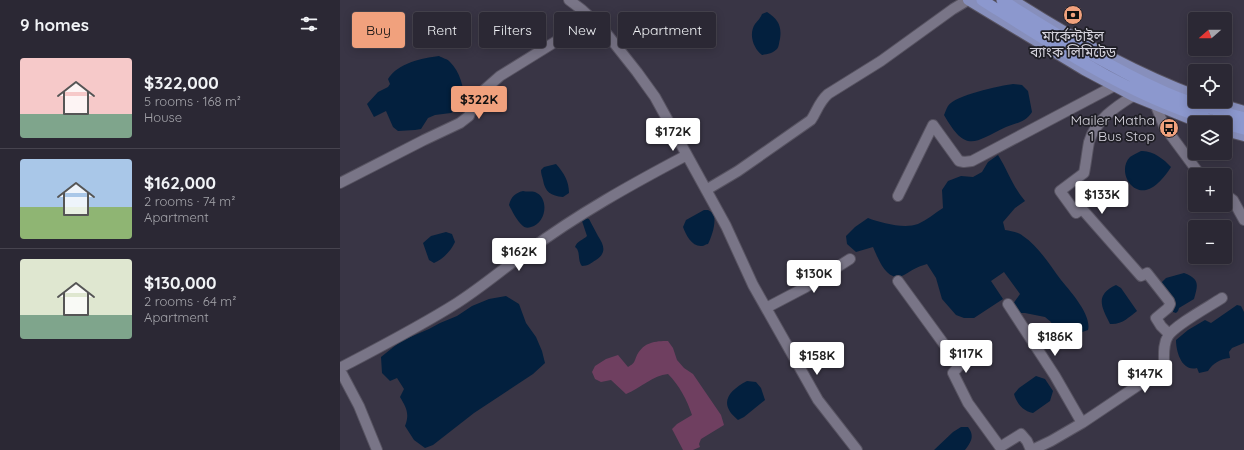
<!DOCTYPE html>
<html lang="en">
<head>
<meta charset="utf-8">
<style>
  body { margin:0; font-family:Quicksand,"Noto Sans Bengali",sans-serif; background:#373440; color:#f1f3f6; height:100vh; display:flex; flex-direction:column; font-size:15px; white-space:nowrap }
  * { box-sizing:border-box; margin:0 }
  p { font-size:13px; color:#a6a6ac }
  .icon { flex:none; width:22px; height:22px; fill:none; stroke:currentColor; stroke-width:2; stroke-linecap:round; stroke-linejoin:round }
  .map { position:relative; flex:1; overflow:hidden }
  .panel { display:flex; flex-direction:column; background:#2b2834; width:340px }
  .panel>* { flex:none }
  .top-card { position:absolute; left:12px; top:12px; width:380px; height:36px; display:flex; gap:8px }
  .needle { width:26px; rotate:250deg }
  .buttons { position:absolute; left:848px; top:12px; display:grid; gap:8px }
  .buttons a { display:grid; place-items:center; width:44px; height:44px; border-radius:4px; background:#2b2834; box-shadow:0 2px 10px #0003,0 0 0 1px #47444f; font-size:20px }
  .price { position:absolute; translate:-50% -34px; padding:0 9px; border-radius:4px; background:#fff; color:#222; font-size:13px; line-height:26px; filter:drop-shadow(0 1px 2px #0008) }
  .price::after { content:''; position:absolute; left:50%; top:24px; width:12px; height:9px; margin-left:-6px; background:inherit; clip-path:polygon(0 0,100% 0,50% 100%) }
  .price.active { background:#f1a17d; color:#111 }
  ul { padding:0; list-style:none }
  li { display:flex; align-items:center; gap:12px; height:100px; padding:0 20px }
  li+li { border-top:1px solid #47444f }
  li span { display:grid; place-items:center; flex:none; width:112px; height:80px; border-radius:4px; color:#555 }
  li>.icon { margin-inline-start:auto }
  span .icon { width:48px; height:48px; fill:#fffc; stroke-width:1 }
  li b { font-size:17px }
  h2 { display:flex; justify-content:space-between; align-items:center; height:48px; padding:0 20px; font-size:17px }
  .pill { padding:0 14px; border-radius:4px; background:#2b2834; box-shadow:0 2px 10px #0003,0 0 0 1px #47444f; font-size:14px; line-height:36px }
  .pill.active { background:#f1a17d; color:#111 }
  main { display:flex; flex:1; min-height:0 }
  .map>svg:first-child { display:block }
  .green { fill:#6f3f60 }
  .water { fill:#03203e }
  .lines { fill:none; stroke-linecap:round; stroke-linejoin:round }
  .minor-casing { stroke:#575361; stroke-width:12 }
  .primary-casing { stroke:#575361; stroke-width:12 }
  .trunk-casing { stroke:#575361; stroke-width:13 }
  .minor { stroke:#797587; stroke-width:10 }
  .primary { stroke:#878fbc; stroke-width:10 }
  .trunk { stroke:#8c98ce; stroke-width:11 }
  .labels { text-anchor:middle; stroke-width:3.5; stroke-linejoin:round; paint-order:stroke }
  .poi-label { font-size:14px; fill:#d6d4de; stroke:#1f1e25 }
</style>
</head>
<body>
<main>
<section class="panel">
<h2>9 homes<svg class="icon" aria-label="filters" viewBox="0 0 24 24"><path d="M4 7h16M4 17h16"/><circle cx="9" cy="7" r="2"/><circle cx="15" cy="17" r="2"/></svg></h2>
<ul>
<li><span style="background:linear-gradient(#f6c9c9 70%,#7fa58c 0)"><svg class="icon" aria-label="home" viewBox="0 0 24 24"><path d="M3 11l9-7 9 7M6 9v11h12V9"/></svg></span><div><b>$322,000</b><p>5 rooms · 168 m²</p><p>House</p></div></li>
<li><span style="background:linear-gradient(#a9c7e8 60%,#8fb573 0)"><svg class="icon" aria-label="home" viewBox="0 0 24 24"><path d="M3 11l9-7 9 7M6 9v11h12V9"/></svg></span><div><b>$162,000</b><p>2 rooms · 74 m²</p><p>Apartment</p></div></li>
<li><span style="background:linear-gradient(#dfe7d0 70%,#7fa58c 0)"><svg class="icon" aria-label="home" viewBox="0 0 24 24"><path d="M3 11l9-7 9 7M6 9v11h12V9"/></svg></span><div><b>$130,000</b><p>2 rooms · 64 m²</p><p>Apartment</p></div></li>
</ul>
</section>
<div class="map">
<svg width="904" height="450" viewBox="0 0 904 450">
  <rect width="100%" height="100%" fill="#393545"/>
  <path class="green" d="M328 341 333 348 337 360 344 368 353 374 381 415 384 425 361 439 359 444 360 447 353 450H343L332 429 337 424 352 415C347 400 339 385 328 374 313 375 301 388 286 394L271 380 261 382 255 379 252 372 255 366 266 359 278 355 288 367C295 363 294 362 297 355 304 342 315 341 328 341Z"/>
  <path class="water" d="M427 12C438 19 442 26 440 39 439 42 439 47 437 49 433 53 428 54 422 55 414 49 408 35 415 24 418 20 420 19 422 14Z
    M99 56C102 58 108 59 110 62 120 72 124 87 124 100L116 110 111 113 95 115 88 118 81 129 75 130 58 131 53 127 46 111 34 117 27 104 38 92 48 87 50 84 48 79C58 63 82 58 99 56Z
    M673 84 682 85 688 91 692 112C686 122 676 123 666 127 633 143 626 153 604 115 605 113 606 109 608 106 615 95 659 86 673 84Z
    M801 151C812 150 824 159 831 167 826 175 816 188 806 190 789 193 778 169 790 157 793 155 797 153 801 151Z
    M658 155C668 171 673 187 685 201L675 208 663 222 665 230C671 231 678 232 683 236 699 247 709 264 721 280 730 291 752 315 748 330L728 337H721L714 330 711 322 705 317 685 313H679L673 304 680 294 664 272 651 281 663 299 634 318H624L616 315 602 299 596 278 587 264C576 267 573 270 564 275 547 284 538 258 533 247L516 252 507 244 506 236 515 227 528 218C541 223 564 229 578 224 587 220 595 213 603 208L602 190 608 181 621 176 633 177 642 172 648 162Z
    M216 164C224 173 229 181 229 193L223 197C211 196 205 192 203 180 202 176 201 174 201 170L204 167Z
    M183 191C186 192 192 191 195 192 210 198 206 224 191 227 188 228 185 228 183 226 177 221 172 211 169 205 171 197 175 193 183 191Z
    M364 210H368L373 213C377 221 372 236 368 244 366 244 364 246 362 246 352 247 346 235 343 227L346 220Z
    M245 218 249 219C252 225 255 230 258 236 264 245 267 253 256 260 251 263 248 266 242 266 237 260 241 251 235 247 237 241 243 240 247 236L242 221Z
    M106 232 112 234 115 242C111 251 103 259 94 263L89 260 83 243 91 236Z
    M844 273C860 279 858 285 854 299L839 308 838 311 836 313 833 312 822 286V282L826 278Z
    M776 285 781 288 797 311C789 317 782 325 770 324 762 308 754 295 776 285Z
    M166 296 179 304 186 323 196 337 202 351 205 363 193 374 134 413 93 445 85 448 74 440 65 426C70 414 66 407 60 397L64 389 57 378 50 381 42 373 41 357 61 341 89 329 100 323 117 316 132 306 149 299Z
    M897 305 901 306 904 312V343L892 348 889 352 890 358C880 359 873 363 868 371L859 373 857 368C842 372 836 352 836 340L848 330 865 320 871 323Z
    M696 376 705 379 713 391 710 401 693 413C683 411 677 404 674 394L679 388Z
    M407 381 416 382 421 388 425 400 404 417 398 420C378 404 388 391 407 381Z
    M621 427H628C635 436 631 442 625 450H594L613 432Z"/>
  <g class="lines">
    <g class="minor-casing">
      <path id="minor" d="M229 0 241 9 263 29 297 72 315 97 386 226 413 285 478 400 517 450
        M793 96C775 107 755 121 749 142 747 153 746 163 744 173L720 191 736 213 742 209 801 276 807 273 829 301 830 304 828 308 816 318 821 326 829 334
        M816 106 824 126 858 172 862 175
        M0 183 84 140 120 123 129 116 135 98 160 76 252 19
        M366 190 398 171 471 120C477 111 479 102 488 94L541 61 613 9 628 0
        M885 194 893 200 904 220
        M558 196 593 125 619 161 624 162 632 161 774 86
        M558 281 609 351 618 367 613 373 628 403 660 447 681 434 687 441 691 450
        M668 304 715 376 742 423
        M426 308 466 287 510 259
        M0 368C40 347 79 327 117 303 142 287 164 268 188 251 238 214 292 184 347 155
        M0 370 19 406 37 450
        M692 450 711 441 742 423 812 376 824 363C824 354 823 344 828 336 835 325 870 306 882 298"/>
    </g>
    <g class="primary-casing">
      <path id="primary" d="M628 0 744 70 793 96 860 123
        M673 0C731 37 791 71 855 95
        M871 101 904 111
        M885 131 904 136"/>
    </g>
    <g class="trunk-casing">
      <path id="trunk" d="M642 0C718 48 794 99 881 123
        M662 0C712 32 764 64 818 89 845 102 875 110 904 118
        M885 124 904 129"/>
    </g>
    <use href="#minor" class="minor"/>
    <use href="#primary" class="primary"/>
    <use href="#trunk" class="trunk"/>
  </g>
  <defs>
    <g id="bank-disc" transform="scale(1)"><circle r="9.5" fill="#f1a17d" stroke="#1f1e25"/><path d="M-6-4H6V4H-6ZM0-2.3a2.3 2.3 0 1 0 0 4.6a2.3 2.3 0 1 0 0-4.6Z" fill="#111"/></g>
    <g id="bus-disc" transform="scale(1)"><circle r="9.5" fill="#f1a17d" stroke="#1f1e25"/><path d="M-5-6H5V4H4V6H2V4H-2V6H-4V4H-5ZM-3.5-4V0h7V-4ZM-3.5 1.2v1.5H-2V1.2ZM2 1.2v1.5H3.5V1.2Z" fill="#111"/></g>
  </defs>
  <g fill-rule="evenodd">
    <use href="#bank-disc" x="733" y="15"/>
    <use href="#bus-disc" x="829" y="128"/>
  </g>
  <g class="labels">
    <g class="poi-label">
      <text x="733" y="41">মার্কেন্টাইল<tspan x="733" dy="16">ব্যাংক লিমিটেড</tspan></text>
      <text x="815" y="125" text-anchor="end">Mailer Matha<tspan x="815" dy="16">1 Bus Stop</tspan></text>
    </g>
  </g>
</svg>
<div class="buttons">
<a><svg class="needle" viewBox="-14 -14 28 28"><path d="M0-13l5 13h-10z" fill="#e53935"/><path d="M0 13l5-13h-10z" fill="#a6a6ac"/></svg></a>
<a><svg class="icon" aria-label="locate" viewBox="0 0 24 24"><circle cx="12" cy="12" r="6"/><path d="M12 2v4M12 18v4M2 12h4M18 12h4"/></svg></a>
<a><svg class="icon" aria-label="layers" viewBox="0 0 24 24"><path d="M12 4l9 5-9 5-9-5zM3 14l9 5 9-5"/></svg></a>
<a>+</a>
<a>−</a>
</div>
<b class="price active" style="left:139px;top:120px">$322K</b>
<b class="price" style="left:333px;top:152px">$172K</b>
<b class="price" style="left:762px;top:215px">$133K</b>
<b class="price" style="left:179px;top:272px">$162K</b>
<b class="price" style="left:474px;top:294px">$130K</b>
<b class="price" style="left:715px;top:357px">$186K</b>
<b class="price" style="left:626px;top:374px">$117K</b>
<b class="price" style="left:477px;top:376px">$158K</b>
<b class="price" style="left:805px;top:394px">$147K</b>
<div class="top-card">
<a class="pill active">Buy</a>
<a class="pill">Rent</a>
<a class="pill">Filters</a>
<a class="pill">New</a>
<a class="pill">Apartment</a>
</div>
</div>
</main>
</body>
</html>
